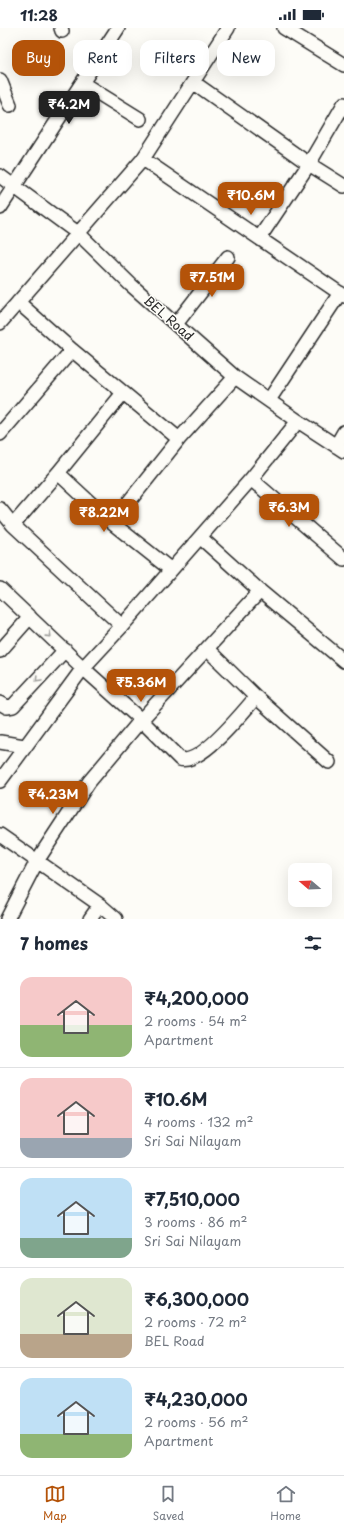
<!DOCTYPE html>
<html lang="en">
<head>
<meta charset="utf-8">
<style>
  body { margin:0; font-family:"Playpen Sans",sans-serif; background:#f2f2f3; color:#1f2937; height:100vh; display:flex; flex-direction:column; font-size:15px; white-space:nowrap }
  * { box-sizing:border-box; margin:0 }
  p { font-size:13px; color:#747a83 }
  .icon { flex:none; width:22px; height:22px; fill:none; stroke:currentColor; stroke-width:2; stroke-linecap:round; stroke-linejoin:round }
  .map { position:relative; height:891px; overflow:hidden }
  .details { display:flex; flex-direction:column; background:#fff; flex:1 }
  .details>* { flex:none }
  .guide { position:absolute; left:12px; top:12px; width:320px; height:36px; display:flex; gap:8px }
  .needle { width:26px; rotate:289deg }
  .tools { position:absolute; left:288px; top:835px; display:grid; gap:8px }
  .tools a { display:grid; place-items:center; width:44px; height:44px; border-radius:8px; background:#fff; box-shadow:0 4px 16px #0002; font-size:20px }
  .price { position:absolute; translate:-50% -34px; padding:0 9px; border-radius:8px; background:#b45309; color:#fff; font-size:13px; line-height:26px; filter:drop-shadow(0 1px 2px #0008) }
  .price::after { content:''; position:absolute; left:50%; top:24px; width:12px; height:9px; margin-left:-6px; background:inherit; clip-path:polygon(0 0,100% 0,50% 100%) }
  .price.selected { background:#222; color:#fff }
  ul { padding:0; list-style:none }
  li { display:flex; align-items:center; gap:12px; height:100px; padding:0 20px }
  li+li { border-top:1px solid #e0e1e3 }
  li span { display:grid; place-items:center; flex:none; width:112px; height:80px; border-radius:12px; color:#555 }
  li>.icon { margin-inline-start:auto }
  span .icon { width:48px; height:48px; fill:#fffc; stroke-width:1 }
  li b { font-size:17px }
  h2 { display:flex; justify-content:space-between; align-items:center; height:48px; padding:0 20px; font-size:17px }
  .tag { padding:0 14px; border-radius:12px; background:#fff; box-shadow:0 4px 16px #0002; font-size:14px; line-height:36px }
  .tag.selected { background:#b45309; color:#fff }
  .status { display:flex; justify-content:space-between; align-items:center; height:28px; padding:0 20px; background:#fff; direction:ltr }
  .status svg { height:11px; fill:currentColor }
  .dock { display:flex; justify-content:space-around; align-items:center; height:56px; border-top:1px solid #e0e1e3; background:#fff; font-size:11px; color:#747a83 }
  .dock a { display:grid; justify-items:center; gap:2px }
  .dock .selected { color:#b45309 }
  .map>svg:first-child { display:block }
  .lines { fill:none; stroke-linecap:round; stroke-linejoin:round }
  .minor-casing { stroke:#2b2b2b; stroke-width:16 }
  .minor { stroke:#fdfcf7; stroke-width:13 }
  .oneway { stroke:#9e9e9b }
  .labels { text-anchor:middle; stroke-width:3; stroke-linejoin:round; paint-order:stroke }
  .street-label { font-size:13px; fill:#2b2b2b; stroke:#fdfcf7 }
</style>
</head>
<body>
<div class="status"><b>11:28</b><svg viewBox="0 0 49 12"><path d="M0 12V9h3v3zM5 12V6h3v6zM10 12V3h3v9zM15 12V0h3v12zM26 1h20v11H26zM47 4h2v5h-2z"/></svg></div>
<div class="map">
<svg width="344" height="891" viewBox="0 0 344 891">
  <rect width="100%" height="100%" fill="#fdfcf7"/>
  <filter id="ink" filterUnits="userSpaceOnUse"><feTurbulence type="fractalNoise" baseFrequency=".025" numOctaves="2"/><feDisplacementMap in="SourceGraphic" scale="8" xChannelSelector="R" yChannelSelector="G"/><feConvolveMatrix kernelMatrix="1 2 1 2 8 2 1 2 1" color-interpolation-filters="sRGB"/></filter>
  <g filter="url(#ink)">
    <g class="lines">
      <g class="minor-casing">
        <path id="minor" d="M61 0 62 3
          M284 0 344 37
          M0 52 10 77
          M193 54 309 136 344 158
          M82 55 140 91
          M143 131 344 268
          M0 148 79 206 131 257 235 349 298 393 344 423
          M0 180 118 0
          M260 209 309 136 344 76
          M18 274 72 322 179 411
          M0 295 143 131 228 0
          M176 296 228 229
          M269 372 340 265
          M0 406 72 322
          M336 418 344 404
          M58 445 112 495 170 541
          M251 451 344 531
          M0 481 13 497
          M112 495 179 411 235 349
          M200 509 260 563 344 633
          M0 561 83 640 141 692 180 731C200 738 243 684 256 669
          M122 598 13 497 58 445 123 365
          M207 621 256 669 329 734
          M0 623 30 589
          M0 675 7 679 13 678 65 622
          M0 714 24 718
          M0 753 83 640 122 598 251 451 298 393
          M0 807 100 877 116 891
          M7 891 37 833 89 754 141 692 260 563
          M90 891 100 877"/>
      </g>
      <use href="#minor" class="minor"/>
    </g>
    <defs><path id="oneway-chevron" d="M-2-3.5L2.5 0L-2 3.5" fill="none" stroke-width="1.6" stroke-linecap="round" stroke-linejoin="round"/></defs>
    <g class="oneway">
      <use href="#oneway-chevron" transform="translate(49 607) rotate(44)"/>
      <use href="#oneway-chevron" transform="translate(38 651) rotate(133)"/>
    </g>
  </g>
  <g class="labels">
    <g class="street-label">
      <text transform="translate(169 290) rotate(41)" y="5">BEL Road</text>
    </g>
  </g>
</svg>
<div class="tools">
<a><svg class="needle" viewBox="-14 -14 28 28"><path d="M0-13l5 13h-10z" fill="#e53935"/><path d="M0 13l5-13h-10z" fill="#747a83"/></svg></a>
</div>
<b class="price selected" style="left:69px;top:97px">₹4.2M</b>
<b class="price" style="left:251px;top:188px">₹10.6M</b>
<b class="price" style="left:212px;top:270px">₹7.51M</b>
<b class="price" style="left:289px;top:500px">₹6.3M</b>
<b class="price" style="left:104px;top:505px">₹8.22M</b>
<b class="price" style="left:141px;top:675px">₹5.36M</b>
<b class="price" style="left:53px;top:787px">₹4.23M</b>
<div class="guide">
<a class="tag selected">Buy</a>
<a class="tag">Rent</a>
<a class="tag">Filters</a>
<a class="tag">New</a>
</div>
</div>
<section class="details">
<h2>7 homes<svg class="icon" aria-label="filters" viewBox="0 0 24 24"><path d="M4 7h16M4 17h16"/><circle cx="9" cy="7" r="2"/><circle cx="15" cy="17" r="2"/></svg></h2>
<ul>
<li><span style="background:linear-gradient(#f6c9c9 60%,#8fb573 0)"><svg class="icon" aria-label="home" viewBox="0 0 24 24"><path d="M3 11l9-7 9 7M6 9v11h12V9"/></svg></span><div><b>₹4,200,000</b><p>2 rooms · 54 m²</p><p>Apartment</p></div></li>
<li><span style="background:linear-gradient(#f6c9c9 75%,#9aa5b1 0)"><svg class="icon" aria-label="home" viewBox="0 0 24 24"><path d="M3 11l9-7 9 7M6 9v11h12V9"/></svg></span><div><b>₹10.6M</b><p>4 rooms · 132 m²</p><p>Sri Sai Nilayam</p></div></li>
<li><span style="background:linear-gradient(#bfe0f5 75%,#7fa58c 0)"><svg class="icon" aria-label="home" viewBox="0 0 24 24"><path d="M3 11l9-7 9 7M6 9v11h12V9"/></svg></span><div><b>₹7,510,000</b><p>3 rooms · 86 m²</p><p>Sri Sai Nilayam</p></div></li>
<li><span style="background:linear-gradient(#dfe7d0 70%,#b9a48a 0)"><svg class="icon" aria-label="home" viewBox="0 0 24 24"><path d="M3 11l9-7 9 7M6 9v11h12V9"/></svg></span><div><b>₹6,300,000</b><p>2 rooms · 72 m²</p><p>BEL Road</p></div></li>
<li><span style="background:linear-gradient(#bfe0f5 70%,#8fb573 0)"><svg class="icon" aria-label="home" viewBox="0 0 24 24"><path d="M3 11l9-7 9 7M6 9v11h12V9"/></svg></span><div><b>₹4,230,000</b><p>2 rooms · 56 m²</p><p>Apartment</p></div></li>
</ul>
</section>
<nav class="dock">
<a class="selected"><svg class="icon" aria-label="map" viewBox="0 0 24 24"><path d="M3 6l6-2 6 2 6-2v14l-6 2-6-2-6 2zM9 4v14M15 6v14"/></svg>Map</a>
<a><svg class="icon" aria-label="saved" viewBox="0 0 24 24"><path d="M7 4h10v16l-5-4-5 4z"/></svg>Saved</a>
<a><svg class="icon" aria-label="home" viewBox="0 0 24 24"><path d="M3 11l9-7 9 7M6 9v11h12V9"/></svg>Home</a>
</nav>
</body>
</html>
